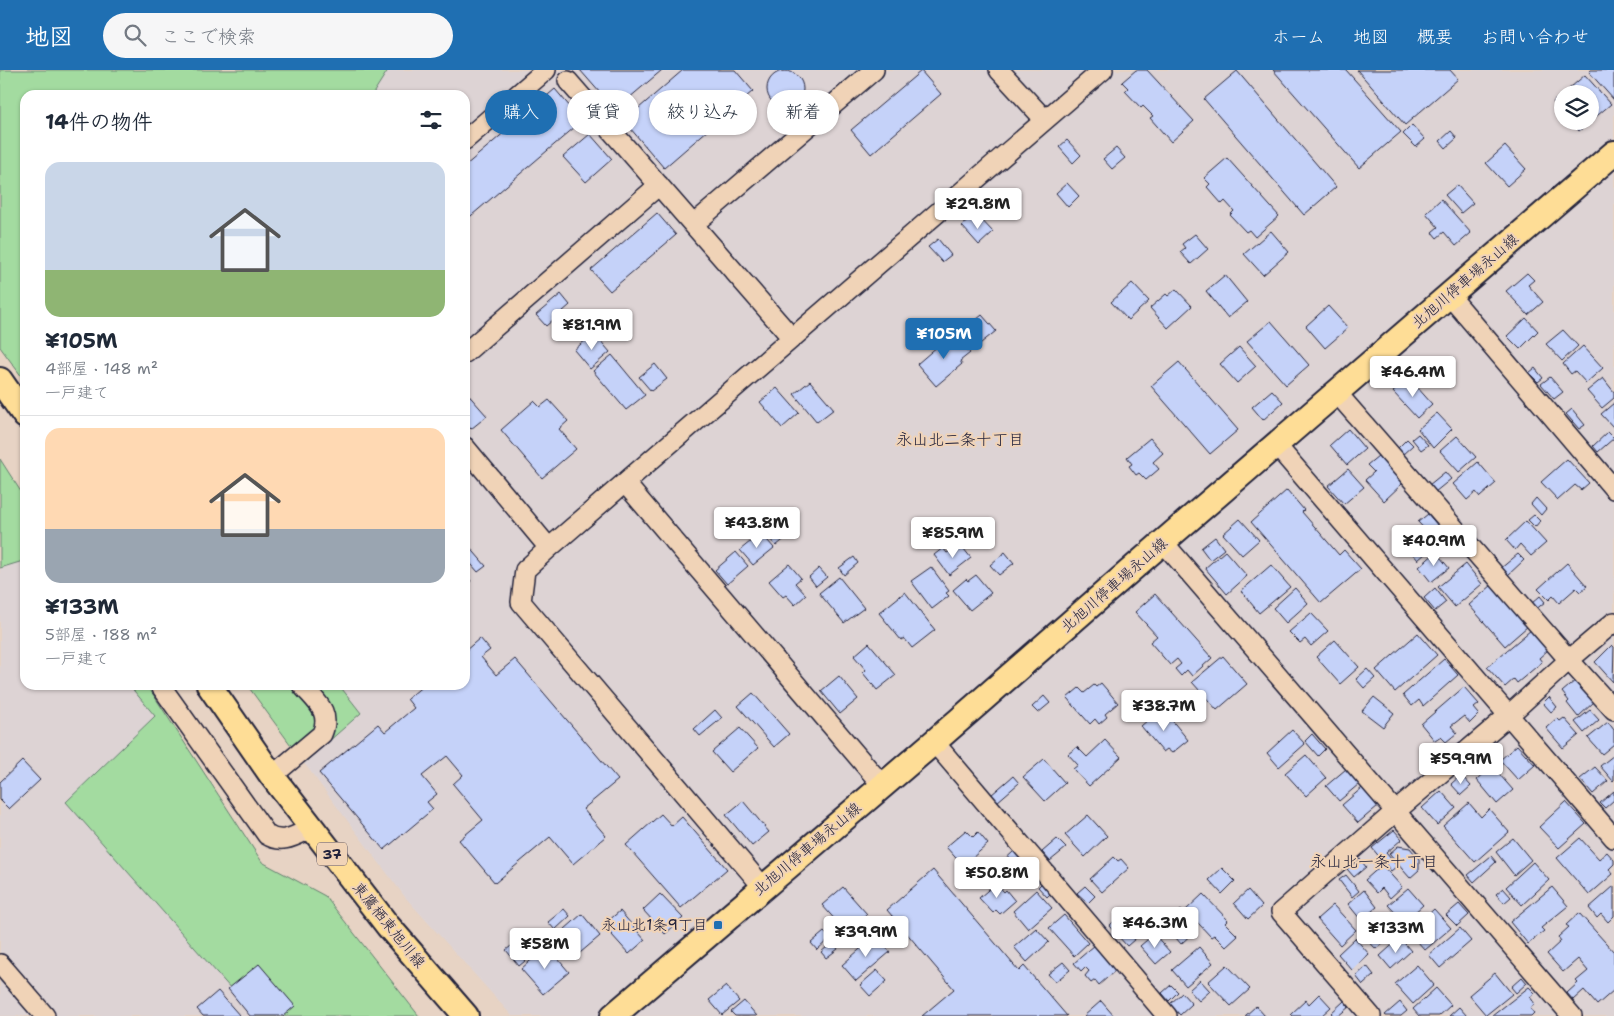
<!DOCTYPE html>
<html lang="ja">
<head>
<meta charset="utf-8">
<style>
  body { margin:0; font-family:"Shantell Sans","Klee One",sans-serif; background:#f6f6f7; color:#1f2937; height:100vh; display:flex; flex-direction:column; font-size:19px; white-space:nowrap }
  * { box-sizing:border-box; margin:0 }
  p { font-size:16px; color:#747a83 }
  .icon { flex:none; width:28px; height:28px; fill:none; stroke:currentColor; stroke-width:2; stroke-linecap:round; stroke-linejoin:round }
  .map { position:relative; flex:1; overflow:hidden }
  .sheet { position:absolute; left:20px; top:20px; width:450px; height:600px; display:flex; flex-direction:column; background:#fff; border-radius:15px; box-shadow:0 1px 4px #0004 }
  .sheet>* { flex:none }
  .banner { position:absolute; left:485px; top:20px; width:475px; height:45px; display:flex; gap:10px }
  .tools { position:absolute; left:1554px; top:15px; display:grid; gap:10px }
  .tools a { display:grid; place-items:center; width:45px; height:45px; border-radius:50%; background:#fff; box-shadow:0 1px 4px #0004; font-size:25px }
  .price { position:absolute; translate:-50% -42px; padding:0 11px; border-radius:5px; background:#fff; color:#222; font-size:16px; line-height:32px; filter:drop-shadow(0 1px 2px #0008) }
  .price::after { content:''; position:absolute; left:50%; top:30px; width:15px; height:11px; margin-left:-8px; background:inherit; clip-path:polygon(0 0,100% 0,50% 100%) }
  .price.active { background:#1f6fb2; color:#fff }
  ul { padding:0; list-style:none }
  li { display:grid; align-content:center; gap:10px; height:265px; padding:0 25px }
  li+li { border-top:1px solid #e0e1e3 }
  li span { display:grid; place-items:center; height:155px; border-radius:15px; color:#555 }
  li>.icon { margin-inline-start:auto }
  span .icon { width:90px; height:90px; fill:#fffc; stroke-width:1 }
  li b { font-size:21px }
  h2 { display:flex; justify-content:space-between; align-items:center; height:60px; padding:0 25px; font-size:21px }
  .pill { padding:0 18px; border-radius:22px; background:#fff; box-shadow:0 1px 4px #0004; font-size:18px; line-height:45px }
  .pill.active { background:#1f6fb2; color:#fff }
  header { display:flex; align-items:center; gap:30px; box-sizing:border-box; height:70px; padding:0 25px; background:#1f6fb2; color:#fff }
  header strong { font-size:24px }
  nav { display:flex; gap:28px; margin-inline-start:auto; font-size:18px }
  .search { width:350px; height:45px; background:#f6f6f7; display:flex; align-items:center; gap:12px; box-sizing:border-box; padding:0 18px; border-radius:28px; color:#747a83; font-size:19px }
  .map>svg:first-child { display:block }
  .built { fill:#ddd3d4; fill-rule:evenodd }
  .green { fill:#a3dba0; stroke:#627e6e }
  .building { fill:#c5d2f9; stroke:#22223b }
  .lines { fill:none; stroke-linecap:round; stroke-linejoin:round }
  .minor-casing { stroke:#22223b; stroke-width:22 }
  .major-casing { stroke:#22223b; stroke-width:28 }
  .minor { stroke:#f0d3b7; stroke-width:19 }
  .major { stroke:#fedd96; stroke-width:24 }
  .poi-dot { fill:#1f6fb2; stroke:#f0d3b7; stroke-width:2 }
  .labels { text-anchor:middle; stroke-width:4; stroke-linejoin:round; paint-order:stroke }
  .shield { fill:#f0d3b7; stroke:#605760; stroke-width:1 }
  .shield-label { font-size:14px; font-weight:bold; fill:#22223b }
  .street-label { font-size:15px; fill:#22223b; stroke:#f0d3b7 }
  .poi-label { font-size:15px; fill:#22223b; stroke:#f0d3b7; text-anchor:end }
  .neighbourhood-label { font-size:16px; fill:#22223b; stroke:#f0d3b7 }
</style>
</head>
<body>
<header>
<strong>地図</strong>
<div class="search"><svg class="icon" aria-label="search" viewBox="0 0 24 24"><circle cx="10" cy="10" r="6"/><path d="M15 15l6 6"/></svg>ここで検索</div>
<nav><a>ホーム</a><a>地図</a><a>概要</a><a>お問い合わせ</a></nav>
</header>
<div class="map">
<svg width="1614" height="946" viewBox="0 0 1614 946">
  <rect width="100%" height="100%" fill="#e7d3c4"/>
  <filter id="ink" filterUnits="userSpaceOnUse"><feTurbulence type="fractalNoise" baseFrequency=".02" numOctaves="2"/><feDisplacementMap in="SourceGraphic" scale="10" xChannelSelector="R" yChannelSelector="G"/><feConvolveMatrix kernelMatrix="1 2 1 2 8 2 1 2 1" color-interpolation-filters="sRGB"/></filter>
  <g filter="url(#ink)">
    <path class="built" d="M388 0H1614V946H512L405 827 304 693 361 643 339 615H465V25H372ZM1562 24H1590V51H1562Z
      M23 491 25 493V615H129L155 646 67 732 255 946H0V498Z"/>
    <path class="green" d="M0 0H388L372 25H25V311L0 277Z
      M0 389 25 428V493L23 491 0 498Z
      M129 615H147L262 792 325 826 419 946H255L66 732 155 646Z
      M247 615H339L361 643 304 693Z"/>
    <path class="building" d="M580 0H662L615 40Z
      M683 0H735L753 21 664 98 624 51Z
      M1136 0H1147L1194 51 1171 72 1150 48 1153 46 1143 36 1141 38 1125 21 1128 18 1122 12Z
      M1273 0H1346L1401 62 1359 98Z
      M1357 0H1450L1458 9 1405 55Z
      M1591 0H1614V30L1589 2Z
      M921 1 941 24 871 84 851 60Z
      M1237 1 1336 117 1304 145 1204 29Z
      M767 19a18 18 0 1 1 36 0a18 18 0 1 1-36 0Z
      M1585 5 1611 34 1579 61 1570 51H1590V24H1563Z
      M555 19 582 51 465 151V96Z
      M1562 24V43L1553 32Z
      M1412 55 1425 69 1416 77 1403 64Z
      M1451 61 1457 68 1446 78 1440 71Z
      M590 64 612 89 586 112 563 87Z
      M1067 70 1081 85 1073 93 1059 77Z
      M1505 76 1526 99 1507 116 1486 93Z
      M1116 78 1125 88 1112 99 1103 89Z
      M1227 88 1279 146 1255 167 1249 160 1246 162 1230 145 1234 141 1225 131 1222 134 1207 117 1210 114 1204 108Z
      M1067 113 1079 126 1068 137 1056 123Z
      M1457 115 1473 133 1461 143 1445 125Z
      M1441 129 1471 163 1456 176 1444 162 1437 168 1432 162 1438 157 1426 143Z
      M657 143 676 165 610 221 591 200Z
      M973 146 975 149 978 146 993 162 979 175 962 156Z
      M1271 161 1289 182 1263 205 1244 184Z
      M1195 164 1208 179 1191 194 1180 182 1185 178 1182 174Z
      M938 169 951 185 942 192 928 177Z
      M1527 203 1534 210 1528 215 1543 232 1528 245 1506 221Z
      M1225 205 1247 232 1228 248 1206 221Z
      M1132 213 1149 231 1128 250 1111 232Z
      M1176 219 1192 236 1168 258 1150 238 1166 224 1168 226Z
      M561 224 570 235 546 256 536 245Z
      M1328 236 1348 258 1325 278 1306 256Z
      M982 245 996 261 971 281 958 265Z
      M1526 248 1538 261 1520 279 1507 266Z
      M1271 251 1309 295 1286 315 1247 271Z
      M1563 260 1578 276 1562 291 1546 274Z
      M594 263 610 282 590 299 574 280Z
      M953 263 970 283 960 291 962 294 936 316 917 294Z
      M1583 276 1603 298 1586 313 1575 301 1571 304 1563 294Z
      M1239 277 1256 296 1237 313 1220 294Z
      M612 285 645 325 626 340 593 301Z
      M1179 292 1238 360 1210 384 1151 316Z
      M655 294 667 309 651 321 639 307Z
      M1535 298 1543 308 1538 312 1529 303Z
      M1550 307 1563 322 1554 329 1541 314Z
      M1409 308 1432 334 1417 348 1393 322Z
      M1603 308 1614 322V328L1602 338 1587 321Z
      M810 311 834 339 817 352 794 324Z
      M777 318 799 343 782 358 760 332Z
      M1272 320 1283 332 1263 350 1252 337Z
      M465 321 487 346 471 359 465 353Z
      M549 330 568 351 559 359 576 379 542 408 501 360 534 331 540 337Z
      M1614 333V358L1601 344Z
      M1572 339 1585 355 1579 359 1566 344Z
      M1437 343 1452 359 1433 378 1418 359Z
      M1348 359 1365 379 1347 395 1330 375Z
      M1608 362 1614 368 1598 382 1593 376Z
      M1418 364 1428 375 1421 380 1412 369Z
      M1457 366 1476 387 1459 402 1440 381Z
      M1150 368 1163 383 1153 392 1159 399 1146 410 1139 403 1136 405 1129 396 1132 394 1127 387Z
      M1407 369 1413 375 1402 385 1397 379Z
      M1378 386 1403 413 1384 431 1365 410 1374 402 1367 395Z
      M1567 389 1589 413 1581 420 1575 415 1558 430 1541 412Z
      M1478 392 1496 413 1480 427 1476 422 1467 430 1453 414Z
      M1348 399 1364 417 1344 434 1328 416Z
      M1445 402 1451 409 1435 422 1429 415Z
      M1287 420 1304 440 1302 442 1339 485 1344 480 1361 499 1321 533 1251 452Z
      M1536 428 1546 439 1541 445 1531 434Z
      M1428 444 1439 457 1430 465 1418 452Z
      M1534 445 1540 451 1535 457 1528 450Z
      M1240 449 1259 470 1242 485 1223 464Z
      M775 451 788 466 776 476 763 461Z
      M1526 451 1546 473 1531 486 1520 474 1515 480 1506 470Z
      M1416 457 1433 477 1418 490 1401 470Z
      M761 463 774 478 753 495 740 480Z
      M1215 467 1224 479 1210 490 1201 478Z
      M1452 470 1457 476 1447 485 1442 478Z
      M960 474 971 488 949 505 934 485 943 478 947 483Z
      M468 475 486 496 478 502 465 487V477Z
      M1225 481 1247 506 1227 524 1205 498Z
      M736 482 748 496 727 514 715 500Z
      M1005 482 1014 493 999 505 990 495Z
      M1436 482 1449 498 1431 512 1419 497Z
      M1518 484 1524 490 1507 506 1500 499Z
      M854 487 858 493 844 505 839 498Z
      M1567 493 1587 516 1580 522 1576 518 1559 533 1553 526 1549 530 1538 519Z
      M789 494 801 508 795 513 806 525 795 535 786 525 783 527 769 511Z
      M1466 494 1482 514 1455 537 1438 517Z
      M1271 495 1290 517 1259 543 1241 521Z
      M931 497 949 521 946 523 949 526 932 539 911 511Z
      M819 498 827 507 816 516 809 507Z
      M465 504 471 511 465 516Z
      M976 505 991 523 970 540 953 520 966 509 968 511Z
      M839 507 864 538 844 553 819 523Z
      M1492 515 1528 556 1505 576 1469 535Z
      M1295 518 1308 533 1286 553 1273 538Z
      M1435 518 1446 532 1435 541 1424 528Z
      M905 522 935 560 912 578 904 568 901 570 879 543Z
      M1155 524 1212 588 1192 606 1187 600 1181 606 1175 599 1181 594 1177 589 1170 595 1150 572 1157 566 1135 542Z
      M1540 526 1545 532 1535 540 1531 534Z
      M1311 543 1328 561 1311 576 1305 569 1300 573 1289 562Z
      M1531 560 1548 580 1539 588 1542 592 1517 613 1514 609 1505 617 1487 597Z
      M1418 563 1437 585 1395 622 1376 600Z
      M480 568 490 580 481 587 496 605 515 589 618 710 583 739 606 766 573 794 550 767 495 813 459 770 483 750 453 714 463 705 447 686 422 706 437 724 427 732 433 739 384 780 319 703 378 654 385 662 414 638 407 629 424 615H465V581Z
      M1335 570 1359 597 1340 614 1316 587Z
      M869 573 896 605 877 620 863 603 866 600 854 586Z
      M1612 575 1614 577 1613 612 1595 592Z
      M1223 586 1247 614 1217 640 1192 612Z
      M1444 589 1458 605 1423 636 1419 630 1412 636 1403 625Z
      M1367 599 1375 608 1364 618 1356 609Z
      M839 606 858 629 840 644 821 621Z
      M1576 610 1595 631 1578 647 1567 633 1569 631 1562 622Z
      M1101 613 1118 633 1105 644 1107 647 1099 654 1095 649 1090 654 1067 628 1079 618 1084 623 1094 615 1096 617Z
      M1464 617 1479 634 1474 638 1479 644 1470 653 1464 646 1451 656 1457 663 1446 672 1441 667 1435 671 1421 654Z
      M753 623 789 664 774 677 738 636Z
      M1044 626 1050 633 1038 643 1032 637Z
      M1374 627 1394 643 1383 657 1362 641Z
      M1549 627 1557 637 1551 642 1543 633Z
      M1162 638 1188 670 1172 683 1167 679 1163 682 1141 656Z
      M715 640 722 648 700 666 694 659Z
      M1590 640 1599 650 1584 663 1575 652Z
      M1557 648 1560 651 1564 648 1579 665 1563 678 1546 658Z
      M1608 652 1614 660V674L1602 684 1588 668Z
      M740 658 758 678 730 702 712 682Z
      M1292 660 1305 674 1279 697 1267 683Z
      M1312 664 1325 679 1318 686 1305 671Z
      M1105 670 1121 687 1089 716 1073 699 1078 695 1068 684 1077 677 1087 687Z
      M1517 675 1535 695 1518 710 1500 690Z
      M1306 685 1326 708 1306 726 1285 703Z
      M1614 685V710L1613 711 1600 696Z
      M1044 689 1065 713 1045 731 1023 707Z
      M22 691 40 710 9 739 0 730V712Z
      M1492 696 1513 720 1497 734 1477 710Z
      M1595 697 1608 711 1593 724 1580 709Z
      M1346 699 1359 714 1339 731 1326 716Z
      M1461 705 1471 716 1461 725 1451 714Z
      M1013 706 1019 713 997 732 991 725Z
      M1362 718 1378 736 1358 753 1342 735Z
      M1441 721 1456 738 1437 755 1422 738Z
      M1614 721V730L1605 738 1600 733Z
      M743 731 769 762 752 776 726 745Z
      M1566 732 1586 754 1559 778 1539 757Z
      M1469 733 1481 747 1489 739 1509 762 1475 792 1443 756Z
      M661 744 672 756 682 747 727 799 681 838 626 775Z
      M1088 745 1107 766 1085 787 1065 765Z
      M966 760 973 767 978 762 988 774 963 796 946 777Z
      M1394 760 1402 769 1386 783 1397 796 1391 801 1372 778Z
      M1513 768 1531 790 1514 805 1496 782Z
      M1580 768 1599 789 1607 782 1614 790V794L1609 799 1613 804 1589 825 1557 788Z
      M1057 769 1066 778 1050 791 1042 782Z
      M1398 776 1410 778 1419 789V800L1410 808 1389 784Z
      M1014 781 1033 804 1019 816 1000 794Z
      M1491 786 1496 792 1474 812 1468 805Z
      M1114 787 1118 791 1121 789 1129 798 1102 822 1090 809Z
      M1360 789 1366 797 1354 807 1347 799Z
      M1533 792 1549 810 1522 835 1506 817Z
      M1382 795 1402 817 1390 828 1382 818 1377 823 1365 810Z
      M1222 798 1235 811 1222 824 1209 810Z
      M933 800 1019 901 1024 896 1067 946H922L954 919 887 840Z
      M1346 805 1359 821 1352 827 1339 810Z
      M1043 812 1052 822 1047 827 1038 817Z
      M996 813 1004 822 1006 820 1015 831 1000 844 996 840 993 843 979 828Z
      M1085 816 1095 826 1088 833 1077 823Z
      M1614 816V846L1608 852 1601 844 1597 848 1589 838Z
      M843 817 867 844 846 862 822 835Z
      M1552 817 1568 836 1541 858 1544 861 1528 874 1510 852Z
      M1408 818 1423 835 1404 852 1388 835Z
      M1503 818 1511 827 1504 833 1496 824Z
      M1036 820 1052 838 1028 859 1013 841Z
      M1248 820 1262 836 1248 849 1234 833Z
      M1364 820 1377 837 1361 850 1348 834Z
      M660 824 683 848 665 864 643 840Z
      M1203 824 1228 850 1225 853 1238 866 1226 877 1214 865 1211 867 1186 840Z
      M1459 834 1469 845 1457 856 1446 845Z
      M1333 835 1356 860 1340 875 1317 849Z
      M564 839 570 846 555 860 548 852Z
      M1434 839 1451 858 1425 880 1409 862Z
      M1181 840 1197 859 1181 874 1171 862 1167 867 1160 859Z
      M620 841 645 870 629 884 603 855Z
      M1124 842 1143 862 1127 876 1109 856Z
      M1579 843 1614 882V920L1597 935 1584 920 1573 930 1567 923 1578 913 1576 911 1588 901 1578 889 1563 902 1547 884 1561 871 1558 867 1569 857 1566 855Z
      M582 844 600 866 574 888 556 867Z
      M1064 845 1088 873 1074 886 1049 858Z
      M1380 848 1393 864 1376 879 1362 864Z
      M865 854 873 863 858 876 850 867Z
      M1036 858 1049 872 1027 892 1014 877Z
      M1460 858 1471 871 1440 898 1429 885Z
      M824 862 830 868 817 880 811 873Z
      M1154 864 1170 882 1156 894 1140 876Z
      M876 865 890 882 856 911 842 895Z
      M524 866 537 881 519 896 506 880Z
      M1355 868 1369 884 1352 900 1338 884Z
      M1400 868 1411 881 1391 899 1380 886Z
      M833 872 838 879 826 888 821 882Z
      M1095 875 1117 899 1099 915 1095 910 1091 913 1085 906 1089 901 1085 897 1081 901 1074 893Z
      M547 876 569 902 543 924 521 899Z
      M1199 877 1213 893 1186 916 1172 900Z
      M1063 892 1070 900 1055 912 1048 904Z
      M259 894 295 936 283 946H250L228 919Z
      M1227 895 1250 919 1231 936 1208 912Z
      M1417 895 1434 915 1413 934 1395 914Z
      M1367 896 1374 905 1363 915 1356 906Z
      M877 900 887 911 870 926 860 915Z
      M1495 903 1512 924 1486 945 1469 925Z
      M1522 907 1527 913 1516 923 1511 917Z
      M1200 910 1210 921 1199 931 1189 920Z
      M1171 915 1178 922 1169 931 1162 923Z
      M726 916 739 931 722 945 709 930Z
      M1529 917 1535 923 1530 927 1535 934 1530 938 1534 943 1531 946H1492Z
      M1436 918 1451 935 1439 946H1419L1413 939Z
      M218 921 240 946H203L197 939Z
      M1182 923 1192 934 1180 945 1170 934Z
      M1319 924 1331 937 1321 946H1293L1291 944 1306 930 1309 934Z
      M744 931 757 946H735L731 942Z
      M1101 931 1114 946H1084Z
      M1344 931 1349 937 1338 946H1334L1331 943Z
      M1400 932 1407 941 1401 946H1386L1385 945Z
      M1256 936 1265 946H1245Z
      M1459 937 1467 946H1449Z"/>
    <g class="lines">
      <g class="minor-casing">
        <path id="minor" d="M999 0 1045 50
          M568 11 792 268
          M465 70 546 0
          M694 154 874 0
          M1449 225 1614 419
          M465 283 659 115
          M1336 322 1569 590 1614 640
          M1276 375 1614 768
          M465 377 549 478
          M625 413 882 715
          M1163 472 1572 946
          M160 615 267 765C283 775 296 765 312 758
          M934 672 1167 946
          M272 706 322 664C332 641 315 631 302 615
          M763 817 521 532 525 500 549 478 1103 0
          M0 894 45 946
          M1371 946 1281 842 1395 742 1509 645 1569 590 1614 552"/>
      </g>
      <g class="major-casing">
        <path id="major" d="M0 310 25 346
          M209 615 272 706 388 856 466 946
          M613 946 934 672 1163 472 1614 83"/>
      </g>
      <use href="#minor" class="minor"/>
      <use href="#major" class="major"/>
    </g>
  </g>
  <rect class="poi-dot" x="713" y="850" width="10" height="10" rx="2.5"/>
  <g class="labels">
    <rect class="shield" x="317" y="772.5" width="30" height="23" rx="4"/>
    <g class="shield-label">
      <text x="332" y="789">37</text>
    </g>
    <g class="street-label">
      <text transform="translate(1465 211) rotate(-41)" y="5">北旭川停車場永山線</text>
      <text transform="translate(1114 515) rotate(-41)" y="5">北旭川停車場永山線</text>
      <text transform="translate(807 779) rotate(-40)" y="5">北旭川停車場永山線</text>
      <text transform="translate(389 855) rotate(51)" y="5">東鷹栖東旭川線</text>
    </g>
    <g class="poi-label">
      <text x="708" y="860">永山北1条9丁目</text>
    </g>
    <g class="neighbourhood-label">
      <text x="960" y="375">永山北二条十丁目</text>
      <text x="1374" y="797">永山北一条十丁目</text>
    </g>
  </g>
</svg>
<div class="tools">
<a><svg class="icon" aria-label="layers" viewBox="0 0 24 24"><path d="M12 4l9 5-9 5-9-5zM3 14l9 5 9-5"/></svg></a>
</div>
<b class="price" style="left:978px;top:160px">¥29.8M</b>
<b class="price" style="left:592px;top:281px">¥81.9M</b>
<b class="price active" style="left:944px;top:290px">¥105M</b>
<b class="price" style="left:1413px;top:328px">¥46.4M</b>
<b class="price" style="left:757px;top:479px">¥43.8M</b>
<b class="price" style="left:953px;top:489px">¥85.9M</b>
<b class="price" style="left:1434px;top:497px">¥40.9M</b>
<b class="price" style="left:1164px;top:662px">¥38.7M</b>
<b class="price" style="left:1461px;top:715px">¥59.9M</b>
<b class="price" style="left:997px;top:829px">¥50.8M</b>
<b class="price" style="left:1155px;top:879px">¥46.3M</b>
<b class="price" style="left:1396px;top:884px">¥133M</b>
<b class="price" style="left:866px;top:888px">¥39.9M</b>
<b class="price" style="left:545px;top:900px">¥58M</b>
<div class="banner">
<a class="pill active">購入</a>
<a class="pill">賃貸</a>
<a class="pill">絞り込み</a>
<a class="pill">新着</a>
</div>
<section class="sheet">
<h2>14件の物件<svg class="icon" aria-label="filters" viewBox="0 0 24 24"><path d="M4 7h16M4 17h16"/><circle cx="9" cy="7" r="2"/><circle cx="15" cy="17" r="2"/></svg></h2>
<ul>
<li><span style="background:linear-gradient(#c9d6e8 70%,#8fb573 0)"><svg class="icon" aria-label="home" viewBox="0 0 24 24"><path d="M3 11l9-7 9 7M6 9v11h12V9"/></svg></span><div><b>¥105M</b><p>4部屋 · 148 m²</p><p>一戸建て</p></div></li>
<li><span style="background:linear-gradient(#ffd9b3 65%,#9aa5b1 0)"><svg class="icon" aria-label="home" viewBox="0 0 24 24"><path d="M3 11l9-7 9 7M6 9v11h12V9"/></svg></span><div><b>¥133M</b><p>5部屋 · 188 m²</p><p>一戸建て</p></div></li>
</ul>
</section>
</div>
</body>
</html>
